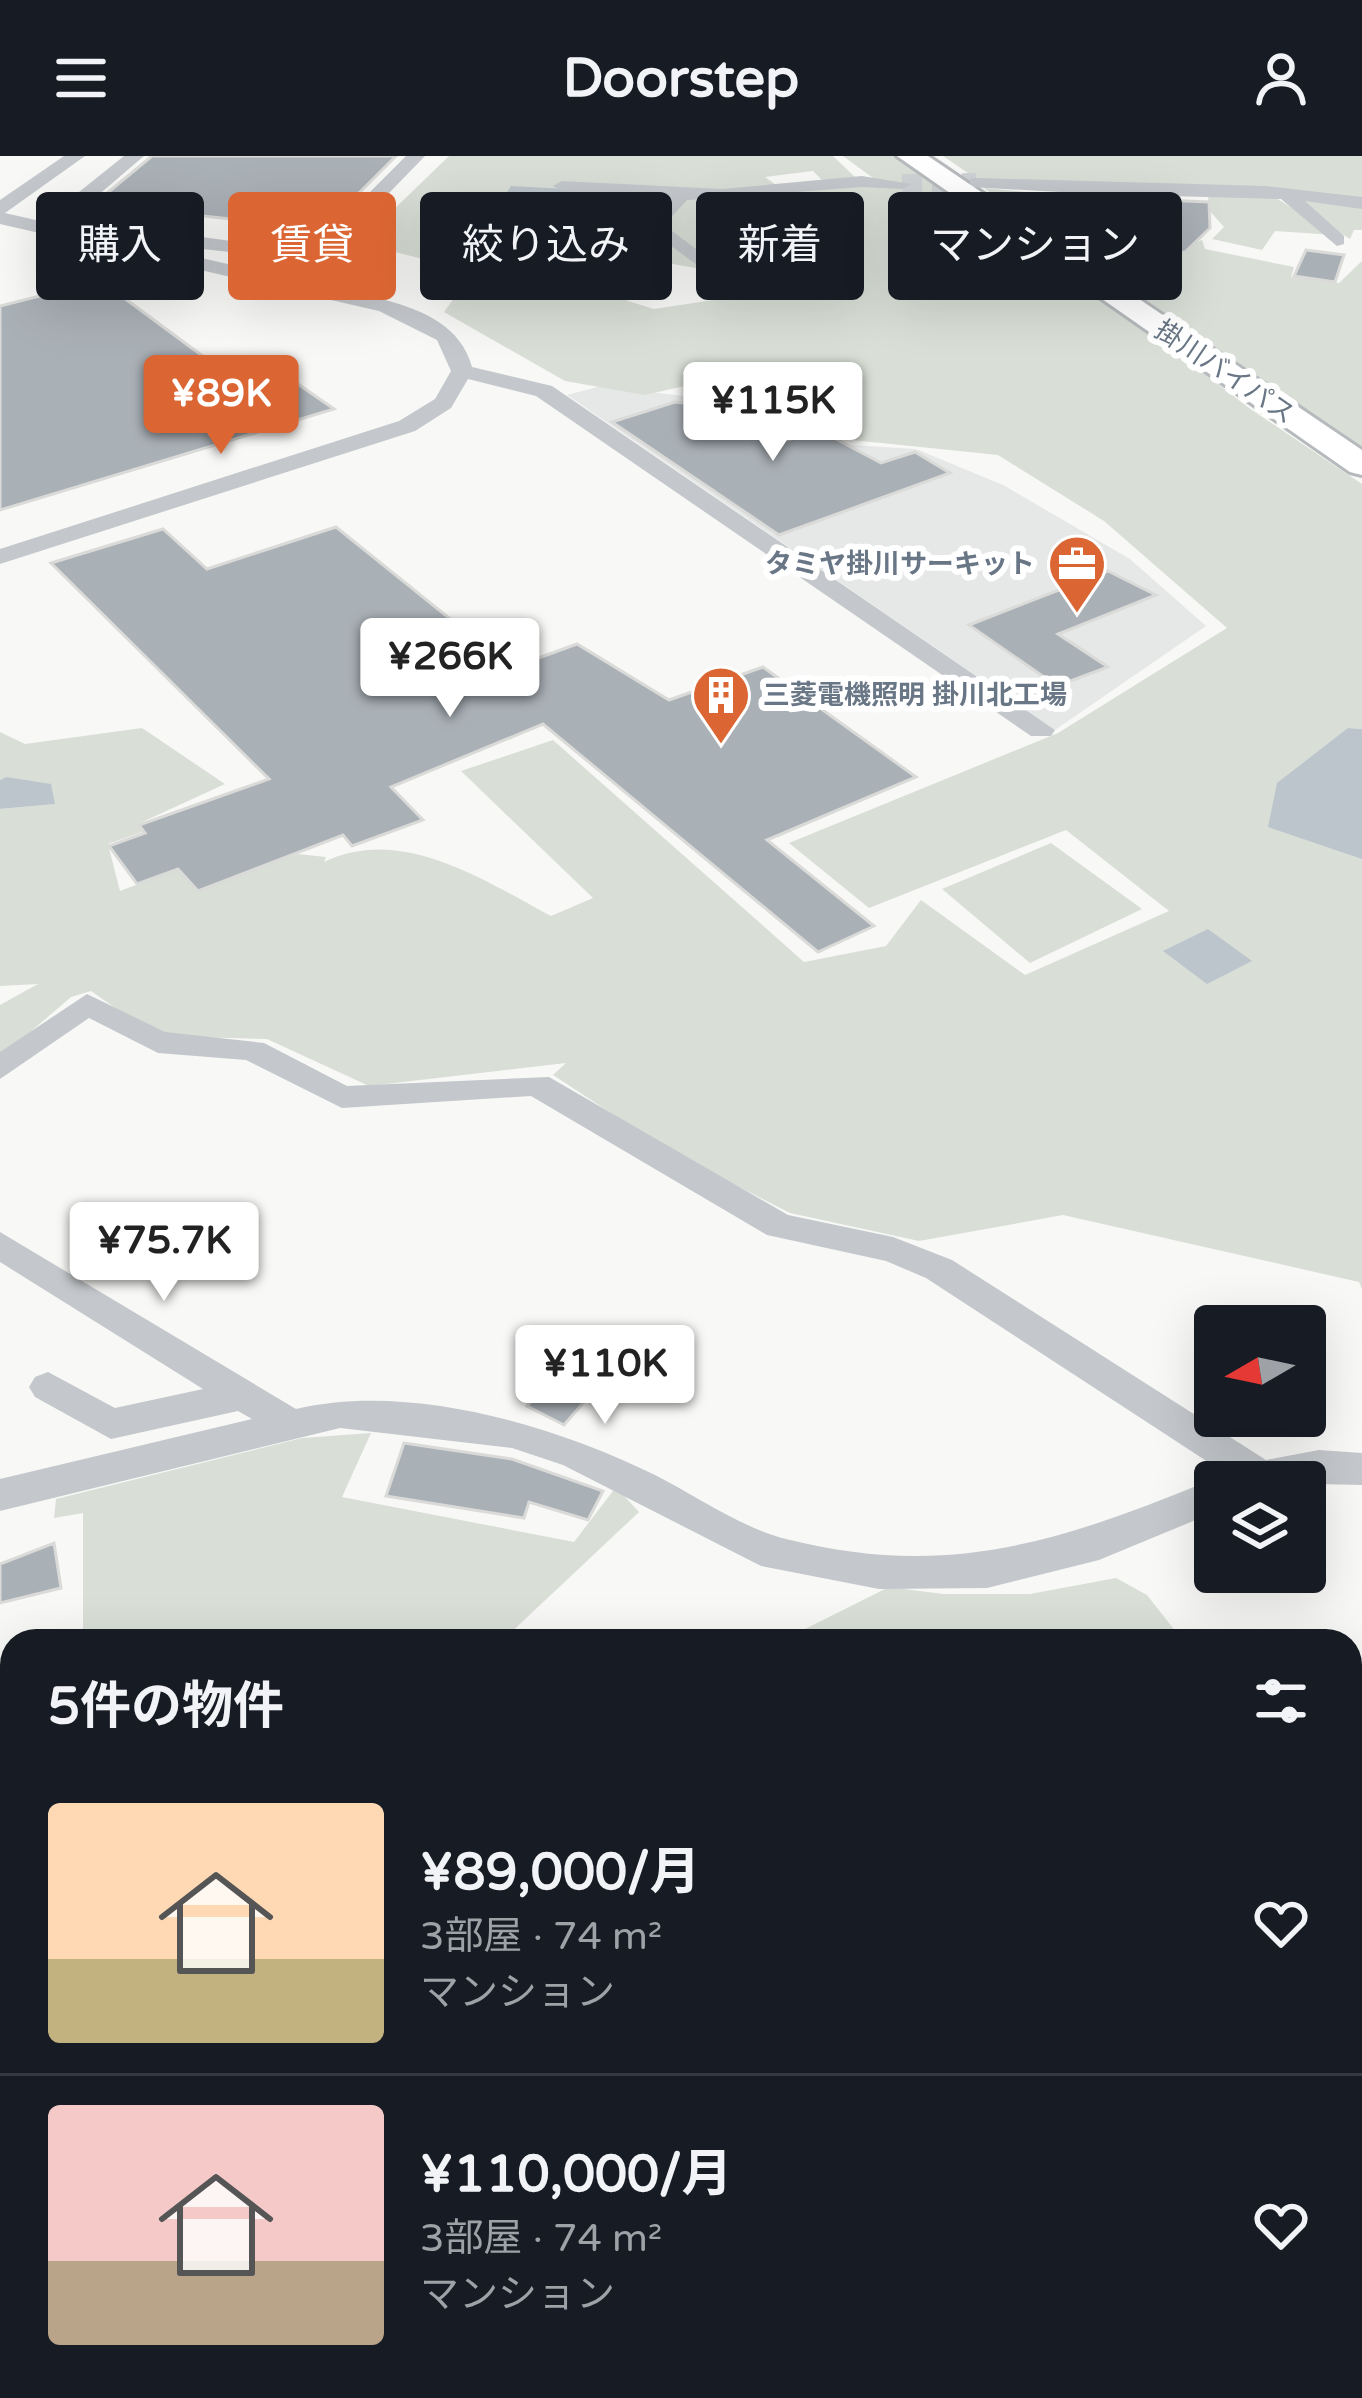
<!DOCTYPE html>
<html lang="ja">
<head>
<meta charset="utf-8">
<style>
  body { margin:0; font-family:"Varela Round","Noto Sans JP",sans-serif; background:#242831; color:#f1f3f6; height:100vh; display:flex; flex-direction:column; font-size:45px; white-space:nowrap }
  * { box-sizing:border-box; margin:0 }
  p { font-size:39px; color:#9ea1a6 }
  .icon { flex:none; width:66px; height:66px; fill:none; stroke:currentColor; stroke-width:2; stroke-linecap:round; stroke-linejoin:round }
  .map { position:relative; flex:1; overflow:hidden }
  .drawer { position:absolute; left:0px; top:1473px; width:1362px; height:771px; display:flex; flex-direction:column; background:#171b24; border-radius:36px 36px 0 0; box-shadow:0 12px 48px #0002 }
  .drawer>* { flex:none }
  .guide { position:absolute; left:36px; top:36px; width:1290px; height:108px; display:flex; gap:24px }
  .needle { width:78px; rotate:261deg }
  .controls { position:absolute; left:1194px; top:1149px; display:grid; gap:24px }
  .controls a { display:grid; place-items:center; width:132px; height:132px; border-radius:12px; background:#171b24; box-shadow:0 12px 48px #0002; font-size:60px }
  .price { position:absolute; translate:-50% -102px; padding:0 27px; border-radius:12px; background:#fff; color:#222; font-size:39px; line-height:78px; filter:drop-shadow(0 3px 6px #0008) }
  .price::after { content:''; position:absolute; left:50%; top:72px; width:36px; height:27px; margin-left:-18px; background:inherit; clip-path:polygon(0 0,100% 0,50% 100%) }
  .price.active { background:#db6633; color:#fff }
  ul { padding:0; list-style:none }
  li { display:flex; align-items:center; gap:36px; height:300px; padding:0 48px }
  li+li { border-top:3px solid #363941 }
  li span { display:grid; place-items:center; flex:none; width:336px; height:240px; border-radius:12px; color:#555 }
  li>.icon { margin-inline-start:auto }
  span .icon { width:144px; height:144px; fill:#fffc; stroke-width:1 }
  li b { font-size:51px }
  h2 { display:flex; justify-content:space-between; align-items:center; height:144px; padding:0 48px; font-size:51px }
  .chip { padding:0 42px; border-radius:12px; background:#171b24; box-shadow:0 12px 48px #0002; font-size:42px; line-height:108px }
  .chip.active { background:#db6633; color:#fff }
  header { display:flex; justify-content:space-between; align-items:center; height:156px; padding:0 48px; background:#171b24; font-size:54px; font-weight:700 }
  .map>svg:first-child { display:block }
  .built { fill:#e6e7e7 }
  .green { fill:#d9dfd7; fill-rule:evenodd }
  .water { fill:#bcc5cb }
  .building { fill:#a9b0b6; stroke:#dadad8; stroke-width:3 }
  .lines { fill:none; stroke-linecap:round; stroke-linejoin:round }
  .minor-tunnel { stroke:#cdd1d4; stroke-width:20; stroke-dasharray:20 10; stroke-linecap:butt }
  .highway-casing { stroke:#b7babd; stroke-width:6 }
  .minor { fill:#c4c7cb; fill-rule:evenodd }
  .highway { fill:#fff; fill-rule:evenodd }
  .labels { text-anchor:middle; stroke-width:12; stroke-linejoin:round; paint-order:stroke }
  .far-street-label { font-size:27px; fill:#697685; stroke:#fff }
  .far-poi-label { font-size:27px; font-weight:bold; fill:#697685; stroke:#fff; text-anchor:end }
</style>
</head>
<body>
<header><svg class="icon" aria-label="menu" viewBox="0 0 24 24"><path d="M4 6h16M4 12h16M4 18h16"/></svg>Doorstep<svg class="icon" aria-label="person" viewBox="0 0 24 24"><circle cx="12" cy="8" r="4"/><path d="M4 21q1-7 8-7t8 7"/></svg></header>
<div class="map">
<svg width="1362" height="2242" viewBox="0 0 1362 2242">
  <rect width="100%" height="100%" fill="#f8f8f6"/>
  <path class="built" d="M601 230 767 250 835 288 916 293 1003 329 1130 403 1206 470 1055 574 567 239Z"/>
  <path class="green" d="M449 0H833L855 21 822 24 813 15 765 21 779 31 873 22 843 0H896L1112 146 1249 252 1362 328V573L1348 572 1362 701V1133L1359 1126 1063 1059 919 1085 790 1057 669 995 553 919 566 907 369 930 267 883 155 880 91 835 71 841 0 902V849L38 828 0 830V653L54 648 6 621 0 624V576L25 588 142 572 225 628 138 668 142 676 108 688 120 735 178 713 198 734 298 698 326 701 324 706C401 668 485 725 551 760L593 742 461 615 553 584 804 806 886 790 921 744 1025 819 1169 755 1066 674 869 752 789 687 1058 577 1227 472 1104 365 998 299 852 284 702 226 645 239 565 225 444 156 465 127 464 106 423 103 359 87ZM584 35 576 76 526 83 485 70ZM639 102 712 115 733 141 654 153 609 139 630 103Z
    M943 0H1362V74H1354L1350 83 1278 38 981 26Z
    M984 32 1036 37 1094 102 1136 99 1144 104 1202 84 1205 93 1294 111 1291 121 1339 127 1362 105V297Z
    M1209 37 1273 40 1335 79 1275 75 1262 94 1212 83 1224 71 1207 52Z
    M1051 687 1142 753 1030 807 942 733Z
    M371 1277 342 1341 574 1386 616 1331 639 1356 502 1485H83V1357L54 1362 56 1343 302 1282Z
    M1116 1422 1147 1439 1183 1485H781L889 1431 943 1438H1030Z
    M12 1565V2232H1350V1795L1362 1797V2242H0V1586Z"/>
  <path class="water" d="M511 30 585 34 574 73 525 83 485 70Z
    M1348 572 1362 573V703L1268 671 1277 627Z
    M6 621 51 628 55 648 0 653V624Z
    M1208 773 1252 805 1207 828 1163 795Z"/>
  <path class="building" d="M152 0H396L323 73 94 48Z
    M1161 44 1209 46 1210 72 1185 96 1145 103 1130 98 1066 51 1114 53 1126 76 1139 82 1150 73 1143 54Z
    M1306 94 1344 99 1335 126 1294 120Z
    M79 130 97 141 116 136 254 238 295 226 334 253 0 354V150Z
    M675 246 742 254 788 284 817 273 881 307 915 296 950 317 779 379 612 266Z
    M336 371 511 512 577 488 669 544 763 511 916 621 767 684 874 770 818 796 543 568 391 631 423 664 352 690 343 679 198 735 178 713 137 728 109 690 145 677 139 669 269 623 51 407 163 373 207 413Z
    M1108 415 1156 439 1058 478 1108 511 1057 530 969 469Z
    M548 1227 585 1245 564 1269 527 1250Z
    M404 1287 512 1303 603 1335 588 1364 529 1346 524 1362 386 1340Z
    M54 1387 61 1432 0 1447V1408Z"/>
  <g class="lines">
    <path class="minor-tunnel" d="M902 28 976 27"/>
    <g class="highway-casing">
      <path id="highway" d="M897 0H928L1362 294V319L1350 316Z"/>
    </g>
    <path class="minor" d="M64 0H85L5 57 385 144C423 154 461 170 472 211L552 230 1055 574 1051 580H1031L536 240 468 223 451 252 415 275 0 408V393L399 265 435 243 451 215 437 184 379 155 0 68V44Z
      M124 0H144L83 52H69V44Z
      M406 0H425L322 106 202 93 192 87 202 81 310 96Z
      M862 20 911 28 902 33 862 31 687 44 664 69 708 102V110L701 112 644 70 667 43 562 35 553 30 562 25 723 33Z
      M976 22 1266 30 1362 41V53L1305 45 1344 80V88L1337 90 1281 43 1131 39 1146 72 1137 78 1128 72 1113 39 970 31V23Z
      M87 838 165 876 264 887 347 930 549 921 788 1059 893 1081 952 1104 1266 1304 1319 1294 1362 1297V1329L1228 1326 1231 1321 926 1122 886 1105 767 1079 531 940 342 952 246 904 158 897 89 862 0 923V896Z
      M0 1076 296 1253C408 1226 554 1269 655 1319 696 1340 742 1372 786 1383 943 1423 1057 1387 1201 1328L1224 1326H1215V1356L1099 1404 987 1432 879 1433 761 1410 563 1309 512 1292 340 1272 0 1355V1323L252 1263 238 1255 111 1283 35 1241 29 1231 35 1221 48 1216 115 1252 203 1233 0 1106Z"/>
    <use href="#highway" class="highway"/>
  </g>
  <defs>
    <g id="office-pin" transform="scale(3)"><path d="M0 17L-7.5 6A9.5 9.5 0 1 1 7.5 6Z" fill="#db6633" stroke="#fff"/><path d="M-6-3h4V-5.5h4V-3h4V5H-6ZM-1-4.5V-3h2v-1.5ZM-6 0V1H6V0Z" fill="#fff"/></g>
    <g id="building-pin" transform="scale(3)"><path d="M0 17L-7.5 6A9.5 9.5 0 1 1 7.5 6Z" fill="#db6633" stroke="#fff"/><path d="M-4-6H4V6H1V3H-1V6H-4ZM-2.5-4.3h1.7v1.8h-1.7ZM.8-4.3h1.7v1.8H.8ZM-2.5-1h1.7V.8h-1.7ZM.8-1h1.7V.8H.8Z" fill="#fff"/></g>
  </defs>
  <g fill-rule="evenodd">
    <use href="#office-pin" x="1077" y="408"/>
    <use href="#building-pin" x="721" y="539"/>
  </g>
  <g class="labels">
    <g class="far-street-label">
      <text transform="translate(1225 216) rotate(34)" y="9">掛川バイパス</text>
    </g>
    <g class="far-poi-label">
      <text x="1035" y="417">タミヤ掛川サーキット</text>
      <text x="763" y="548" text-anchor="start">三菱電機照明 掛川北工場</text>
    </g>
  </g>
</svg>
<div class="controls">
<a><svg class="needle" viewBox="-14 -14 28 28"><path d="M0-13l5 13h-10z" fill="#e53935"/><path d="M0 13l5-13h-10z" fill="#9ea1a6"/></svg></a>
<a><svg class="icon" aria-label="layers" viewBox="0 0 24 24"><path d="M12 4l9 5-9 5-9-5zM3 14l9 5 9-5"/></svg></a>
</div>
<b class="price active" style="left:221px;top:301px">¥89K</b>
<b class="price" style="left:773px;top:308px">¥115K</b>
<b class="price" style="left:450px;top:564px">¥266K</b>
<b class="price" style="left:164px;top:1148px">¥75.7K</b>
<b class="price" style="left:605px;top:1271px">¥110K</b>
<div class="guide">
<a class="chip">購入</a>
<a class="chip active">賃貸</a>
<a class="chip">絞り込み</a>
<a class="chip">新着</a>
<a class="chip">マンション</a>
</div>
<section class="drawer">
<h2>5件の物件<svg class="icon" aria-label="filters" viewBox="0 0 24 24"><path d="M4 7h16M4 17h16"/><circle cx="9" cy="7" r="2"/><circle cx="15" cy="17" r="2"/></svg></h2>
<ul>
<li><span style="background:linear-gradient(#ffd9b3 65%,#c2b280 0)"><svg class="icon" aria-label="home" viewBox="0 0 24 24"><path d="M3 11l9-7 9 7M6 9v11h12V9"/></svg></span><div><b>¥89,000/月</b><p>3部屋 · 74 m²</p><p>マンション</p></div><svg class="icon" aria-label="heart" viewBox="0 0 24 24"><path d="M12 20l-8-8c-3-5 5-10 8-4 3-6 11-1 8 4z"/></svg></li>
<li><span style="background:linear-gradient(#f6c9c9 65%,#b9a48a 0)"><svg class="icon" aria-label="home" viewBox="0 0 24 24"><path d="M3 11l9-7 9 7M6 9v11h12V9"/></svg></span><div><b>¥110,000/月</b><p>3部屋 · 74 m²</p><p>マンション</p></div><svg class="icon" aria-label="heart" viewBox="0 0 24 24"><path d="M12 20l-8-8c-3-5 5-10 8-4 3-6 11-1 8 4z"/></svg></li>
</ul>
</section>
</div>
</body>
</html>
